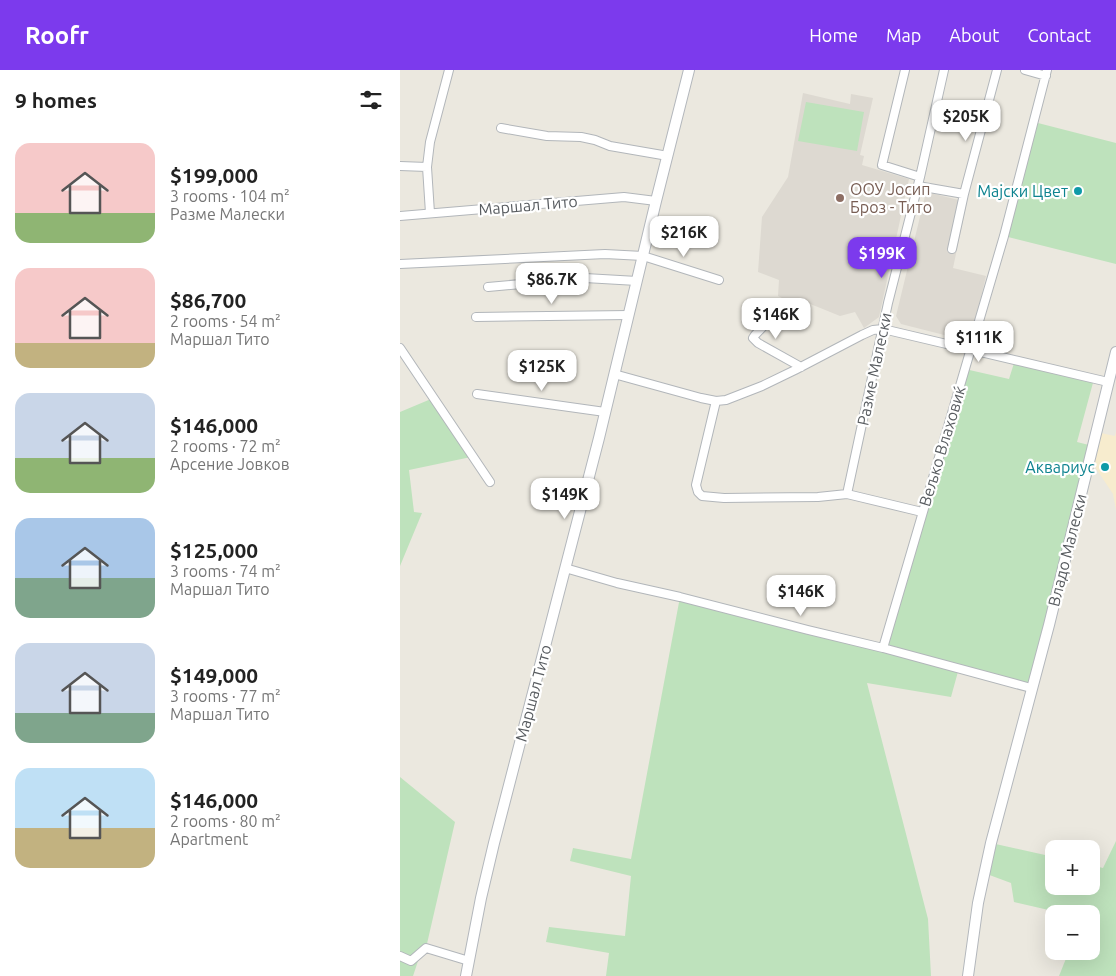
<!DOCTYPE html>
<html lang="en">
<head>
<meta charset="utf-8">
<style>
  body { margin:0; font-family:Ubuntu,sans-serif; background:#f2f2f2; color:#222; height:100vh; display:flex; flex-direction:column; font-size:19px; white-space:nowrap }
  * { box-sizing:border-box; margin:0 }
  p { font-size:16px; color:#767676 }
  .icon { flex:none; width:28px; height:28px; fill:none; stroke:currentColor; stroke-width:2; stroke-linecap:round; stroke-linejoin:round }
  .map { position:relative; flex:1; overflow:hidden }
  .side { display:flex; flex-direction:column; background:#fff; width:400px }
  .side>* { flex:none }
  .buttons { position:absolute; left:645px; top:770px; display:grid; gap:10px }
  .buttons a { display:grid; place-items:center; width:55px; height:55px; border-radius:10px; background:#fff; box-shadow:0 5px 20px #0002; font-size:25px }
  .price { position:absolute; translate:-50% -42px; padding:0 11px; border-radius:10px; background:#fff; color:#222; font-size:16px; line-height:32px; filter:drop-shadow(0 1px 2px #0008) }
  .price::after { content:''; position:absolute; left:50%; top:30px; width:15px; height:11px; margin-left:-8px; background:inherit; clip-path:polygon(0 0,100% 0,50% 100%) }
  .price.active { background:#7c3aed; color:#fff }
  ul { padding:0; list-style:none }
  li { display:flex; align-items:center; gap:15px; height:125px; padding:0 15px }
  li span { display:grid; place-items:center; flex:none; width:140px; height:100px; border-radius:15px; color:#555 }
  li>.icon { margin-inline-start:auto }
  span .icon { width:60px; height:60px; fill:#fffc; stroke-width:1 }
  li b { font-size:21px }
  h2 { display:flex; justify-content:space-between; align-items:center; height:60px; padding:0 15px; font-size:21px }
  header { display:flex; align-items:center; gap:30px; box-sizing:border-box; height:70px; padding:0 25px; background:#7c3aed; color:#fff }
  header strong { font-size:24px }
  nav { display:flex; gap:28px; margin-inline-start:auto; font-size:18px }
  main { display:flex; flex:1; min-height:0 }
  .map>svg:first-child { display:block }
  .education { fill:#ddd9d1 }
  .green { fill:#bee2bc }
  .sand { fill:#f7ecce }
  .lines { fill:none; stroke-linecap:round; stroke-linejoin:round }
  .street-casing { stroke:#b2b6ba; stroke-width:10 }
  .secondary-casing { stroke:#b3b7bc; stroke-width:12 }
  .street { stroke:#fff; stroke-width:8 }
  .secondary { stroke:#fff; stroke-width:10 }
  .culture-dot { fill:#0f9aa8; stroke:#fff; stroke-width:2 }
  .education-dot { fill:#8d6e63; stroke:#fff; stroke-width:2 }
  .labels { text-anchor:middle; stroke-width:4.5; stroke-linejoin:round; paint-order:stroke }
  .education-label { font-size:16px; fill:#785e54; stroke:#fff; text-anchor:start }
  .culture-label { font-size:16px; fill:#0d838f; stroke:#fff; text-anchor:end }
  .street-label { font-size:16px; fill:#585c60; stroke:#fff }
</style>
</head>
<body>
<header>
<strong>Roofr</strong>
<nav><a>Home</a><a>Map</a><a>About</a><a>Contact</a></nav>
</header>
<main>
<section class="side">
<h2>9 homes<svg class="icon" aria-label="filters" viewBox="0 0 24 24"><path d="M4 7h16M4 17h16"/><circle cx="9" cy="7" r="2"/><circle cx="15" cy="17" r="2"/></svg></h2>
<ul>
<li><span style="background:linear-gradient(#f6c9c9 70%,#8fb573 0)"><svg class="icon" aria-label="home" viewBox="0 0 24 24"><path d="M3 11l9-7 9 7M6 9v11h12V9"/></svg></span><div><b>$199,000</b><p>3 rooms · 104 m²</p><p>Разме Малески</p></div></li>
<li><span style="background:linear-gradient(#f6c9c9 75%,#c2b280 0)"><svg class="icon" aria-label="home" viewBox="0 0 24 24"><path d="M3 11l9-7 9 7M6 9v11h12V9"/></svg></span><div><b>$86,700</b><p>2 rooms · 54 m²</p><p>Маршал Тито</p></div></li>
<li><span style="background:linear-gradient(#c9d6e8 65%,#8fb573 0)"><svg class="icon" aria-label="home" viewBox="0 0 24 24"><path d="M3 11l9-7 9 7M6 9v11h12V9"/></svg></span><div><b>$146,000</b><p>2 rooms · 72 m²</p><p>Арсение Јовков</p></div></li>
<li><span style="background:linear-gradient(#a9c7e8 60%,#7fa58c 0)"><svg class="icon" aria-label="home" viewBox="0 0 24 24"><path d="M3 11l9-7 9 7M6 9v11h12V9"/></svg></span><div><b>$125,000</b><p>3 rooms · 74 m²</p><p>Маршал Тито</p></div></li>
<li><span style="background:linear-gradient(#c9d6e8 70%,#7fa58c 0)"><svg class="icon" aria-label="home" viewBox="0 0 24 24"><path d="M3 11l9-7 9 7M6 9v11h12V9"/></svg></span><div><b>$149,000</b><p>3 rooms · 77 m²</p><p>Маршал Тито</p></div></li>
<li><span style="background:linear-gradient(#bfe0f5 60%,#c2b280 0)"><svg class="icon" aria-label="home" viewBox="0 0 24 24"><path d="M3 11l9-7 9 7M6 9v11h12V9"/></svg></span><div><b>$146,000</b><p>2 rooms · 80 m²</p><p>Apartment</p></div></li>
</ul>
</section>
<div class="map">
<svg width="716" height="906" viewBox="0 0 716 906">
  <rect width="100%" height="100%" fill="#ebe8df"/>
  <path class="education" d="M403 23 450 34 451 24 473 28 460 85 464 86 462 95 509 109 479 247 464 258 455 242 440 246 403 231 400 237 378 226 379 210 358 202 362 147 388 107Z
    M526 122 567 132 553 198 586 206 572 266 564 270 501 254 496 246Z"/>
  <path class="green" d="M406 32 464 42 457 81 398 71Z
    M634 52 716 73V194L604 166Z
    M615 290 694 309 677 372 693 376 631 618 559 598 551 627 467 613 528 849 531 906H206L209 883 146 872 149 857 225 866 231 806 170 791 173 778 231 789 280 527 483 578 565 299 609 309Z
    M31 329 71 387 9 400 14 442 22 443 0 496V342Z
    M0 707 55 752 26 878 20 885 13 906H0Z
    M716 771V906H659L669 881H691V844H666L614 832 611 813 584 803 591 773 654 787V816H691V795L703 798Z"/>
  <path class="sand" d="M696 362 715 366 716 362V440L713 424 689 388Z"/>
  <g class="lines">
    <g class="street-casing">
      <path id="street" d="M505 0 482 95 520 107
        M625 0 646 6
        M101 58 147 66 181 67 195 70 210 76 268 86
        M0 96 27 97
        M518 116 564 124 597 0
        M30 143 27 97 30 72 49 0
        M0 146 224 127 256 131
        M552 179 564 124
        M0 194 205 184 243 186 319 210
        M88 217 185 208 237 211
        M380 239 355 265 353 268 358 273 401 297
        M76 247 229 245
        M0 278 90 412
        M214 304 301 328 316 331 326 330 362 316 395 300 462 265 473 260 483 259 708 312
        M77 324 205 342
        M316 331 296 415 298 422 302 426 324 428 418 427 447 424 522 442
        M447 424 488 233 520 107 544 0
        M165 498 217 513 280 527 408 560 483 578 631 618
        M483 578 604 166 647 0
        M0 886 11 891 26 878 69 891"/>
    </g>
    <g class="secondary-casing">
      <path id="secondary" d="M66 906 81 828 94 773 199 368 256 131 289 0
        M568 906 578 833 591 773 649 555 716 282"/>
    </g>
    <use href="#street" class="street"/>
    <use href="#secondary" class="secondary"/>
  </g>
  <g class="culture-dot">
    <circle cx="678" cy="121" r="5"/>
    <circle cx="705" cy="397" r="5"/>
  </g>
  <circle class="education-dot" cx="440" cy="128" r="5"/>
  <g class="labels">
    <g class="education-label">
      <text x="450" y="125">ООУ Јосип<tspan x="450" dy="18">Броз - Тито</tspan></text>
    </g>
    <g class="culture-label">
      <text x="668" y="127">Мајски Цвет</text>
      <text x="695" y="403">Аквариус</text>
    </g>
    <g class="street-label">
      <text transform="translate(128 135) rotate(-5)" y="6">Маршал Тито</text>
      <text transform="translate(474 299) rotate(-78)" y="6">Разме Малески</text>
      <text transform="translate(542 376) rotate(-73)" y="6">Вељко Влаховиќ</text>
      <text transform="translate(667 480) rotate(-76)" y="6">Владо Малески</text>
      <text transform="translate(133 623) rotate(-75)" y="6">Маршал Тито</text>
    </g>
  </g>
</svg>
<div class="buttons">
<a>+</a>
<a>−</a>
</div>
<b class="price" style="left:566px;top:72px">$205K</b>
<b class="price" style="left:284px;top:188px">$216K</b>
<b class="price active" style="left:482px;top:209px">$199K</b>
<b class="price" style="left:152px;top:235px">$86.7K</b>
<b class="price" style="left:376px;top:270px">$146K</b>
<b class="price" style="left:579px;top:293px">$111K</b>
<b class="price" style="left:142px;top:322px">$125K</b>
<b class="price" style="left:165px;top:450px">$149K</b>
<b class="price" style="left:401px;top:547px">$146K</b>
</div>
</main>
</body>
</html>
